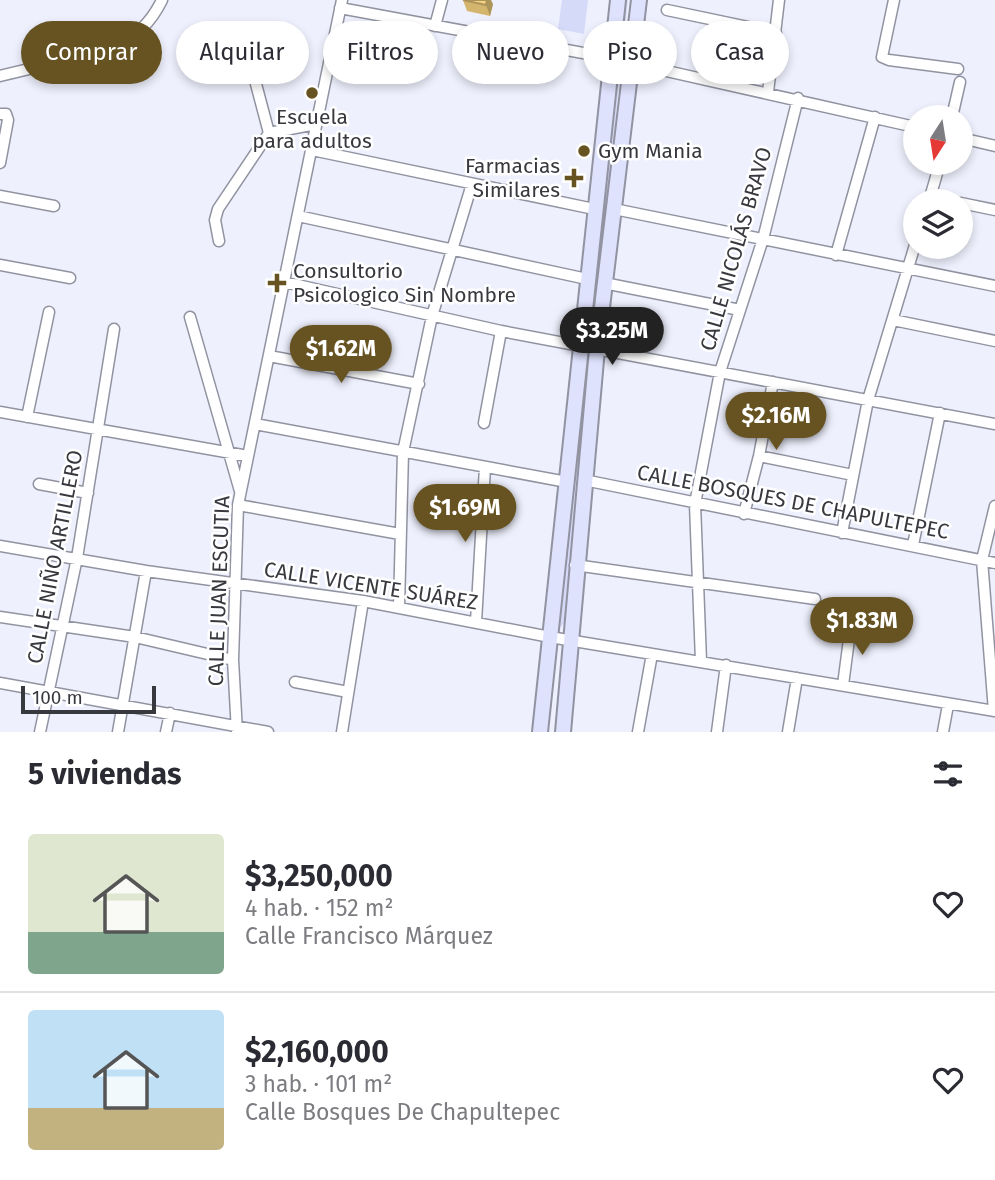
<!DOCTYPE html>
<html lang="es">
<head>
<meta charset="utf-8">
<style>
  body { margin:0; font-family:"Fira Sans",sans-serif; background:#f7f7f7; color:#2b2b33; height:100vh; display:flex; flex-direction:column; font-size:26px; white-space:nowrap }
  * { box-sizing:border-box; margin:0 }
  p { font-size:23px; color:#7c7c81 }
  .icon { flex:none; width:38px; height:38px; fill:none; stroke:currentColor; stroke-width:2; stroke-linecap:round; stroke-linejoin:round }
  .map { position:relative; height:732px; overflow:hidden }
  .drawer { display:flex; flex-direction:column; background:#fff; flex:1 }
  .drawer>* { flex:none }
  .guide { position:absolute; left:21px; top:21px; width:954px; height:63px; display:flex; gap:14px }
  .needle { width:46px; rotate:192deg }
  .controls { position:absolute; left:903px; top:105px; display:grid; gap:14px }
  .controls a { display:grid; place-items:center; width:70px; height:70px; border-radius:50%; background:#fff; box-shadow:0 4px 10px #0003; font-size:35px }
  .scale { position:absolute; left:21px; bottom:18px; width:135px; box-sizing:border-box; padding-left:7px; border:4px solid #38393f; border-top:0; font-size:19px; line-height:24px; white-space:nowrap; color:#38393f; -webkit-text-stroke:5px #fff; paint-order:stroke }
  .price { position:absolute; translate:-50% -60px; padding:0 16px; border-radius:24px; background:#665321; color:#fff; font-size:23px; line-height:46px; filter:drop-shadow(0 2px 4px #0008) }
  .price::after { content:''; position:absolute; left:50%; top:42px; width:21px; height:16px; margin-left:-10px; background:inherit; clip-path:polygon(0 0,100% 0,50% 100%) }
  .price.current { background:#222; color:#fff }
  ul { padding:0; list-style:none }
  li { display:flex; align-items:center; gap:21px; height:175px; padding:0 28px }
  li+li { border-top:2px solid #e1e1e2 }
  li span { display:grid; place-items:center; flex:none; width:196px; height:140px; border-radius:7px; color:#555 }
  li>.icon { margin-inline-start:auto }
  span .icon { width:84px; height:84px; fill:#fffc; stroke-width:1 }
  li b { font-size:30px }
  h2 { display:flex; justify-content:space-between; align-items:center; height:84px; padding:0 28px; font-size:30px }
  .pill { padding:0 24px; border-radius:32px; background:#fff; box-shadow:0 4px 10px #0003; font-size:24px; line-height:63px }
  .pill.current { background:#665321; color:#fff }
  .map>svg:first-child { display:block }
  .green { fill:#d5daf9 }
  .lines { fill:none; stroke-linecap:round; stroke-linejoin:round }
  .street-casing { stroke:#9193a1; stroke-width:13 }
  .secondary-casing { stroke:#9193a1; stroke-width:18 }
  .street { stroke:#fff; stroke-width:10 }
  .secondary { stroke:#dfe2fc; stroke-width:14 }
  .wall { fill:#d4b56e }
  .shaded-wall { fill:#ac945a }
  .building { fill:#f6d380; stroke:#ac945a; stroke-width:2 }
  .poi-dot { fill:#665321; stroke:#fff; stroke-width:2.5 }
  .labels { text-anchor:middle; stroke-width:5; stroke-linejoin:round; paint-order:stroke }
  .poi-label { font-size:21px; fill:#38393f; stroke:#fff; text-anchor:start }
  .street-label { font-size:21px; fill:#38393f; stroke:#fff }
</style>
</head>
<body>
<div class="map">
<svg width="995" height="732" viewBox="0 0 995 732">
  <rect width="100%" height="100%" fill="#eef0fd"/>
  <path class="green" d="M562 0H588L584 34 558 29Z
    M620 0H628L593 337 590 342H587Z
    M590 351 565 623 559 628 556 627 583 352Z"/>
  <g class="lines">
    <g class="street-casing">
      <path id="street" d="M894 0 882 57 889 60 958 69
        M340 8 610 58
        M667 10 776 33
        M435 26 442 0
        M247 50 269 133
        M631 63 915 127
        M0 76 113 49C135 38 151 23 162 0
        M768 92 779 0
        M0 114H6L8 120 0 163
        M952 117 960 82
        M961 138 995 146
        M312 150 594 209
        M0 196 54 206
        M930 196 954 201
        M929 201 940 163
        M961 203 995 210
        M614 209 995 286
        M298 216 587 279
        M219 241 215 220 218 209 269 133 316 124
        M836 255 875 117
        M0 265 70 278
        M284 282 501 331 995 424
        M604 283 740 310
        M190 317 240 491
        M893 320 995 341
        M269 356 419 384
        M0 412 248 456
        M27 417 49 312
        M484 423 501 331
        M255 424 567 482
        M759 456 853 475
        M584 480 995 563
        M39 484 88 493
        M238 505 400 534
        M744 514 759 456 773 382
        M842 533 868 400 915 245
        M913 545 940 413
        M0 546 146 571 363 601 550 637 995 711
        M575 565 815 599
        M399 607 403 452 432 316 472 184
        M0 617 135 637 233 660
        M476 622 485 467
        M701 661 695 504 720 372 763 239 798 98
        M295 682 348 692
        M0 683 268 732
        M843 685 851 624 855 621 875 623
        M994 711 982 560 995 506
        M40 732 77 558 114 329
        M118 732 146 571
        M166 732 170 713
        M237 732 233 660 238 505 342 0
        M342 732 363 601
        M638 732 652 654
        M717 732 726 665
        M788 732 797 678
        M943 732 948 705"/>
    </g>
    <g class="secondary-casing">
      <path id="secondary" d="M540 732 618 0
        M563 732 597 349 639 0"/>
    </g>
    <use href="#street" class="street"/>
    <use href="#secondary" class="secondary"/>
  </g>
  <path class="wall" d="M463 0 493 4 490 16 467 11Z"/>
  <path class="shaded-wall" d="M487 0H491L493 4 490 16 486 5Z"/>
  <path class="building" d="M463 0H487L486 5Z"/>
  <g class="poi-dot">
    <circle cx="312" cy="93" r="7"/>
    <circle cx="584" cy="151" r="7"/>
    <path d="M570.5 167.5h7v7h7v7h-7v7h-7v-7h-7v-7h7z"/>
    <path d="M273.5 272.5h7v7h7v7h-7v7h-7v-7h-7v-7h7z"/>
  </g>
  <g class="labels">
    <g class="poi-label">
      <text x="312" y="124" text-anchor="middle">Escuela<tspan x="312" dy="24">para adultos</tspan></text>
      <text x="598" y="158">Gym Mania</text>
      <text x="560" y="173" text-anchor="end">Farmacias<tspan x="560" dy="24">Similares</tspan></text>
      <text x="293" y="278">Consultorio<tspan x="293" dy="24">Psicologico Sin Nombre</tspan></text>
    </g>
    <g class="street-label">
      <text transform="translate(736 249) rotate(-74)" y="7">CALLE NICOLÁS BRAVO</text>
      <text transform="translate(793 502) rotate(11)" y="7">CALLE BOSQUES DE CHAPULTEPEC</text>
      <text transform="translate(55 557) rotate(-79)" y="7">CALLE NIÑO ARTILLERO</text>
      <text transform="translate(371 586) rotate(9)" y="7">CALLE VICENTE SUÁREZ</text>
      <text transform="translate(219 591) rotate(-88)" y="7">CALLE JUAN ESCUTIA</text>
    </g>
  </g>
</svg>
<div class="controls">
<a><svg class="needle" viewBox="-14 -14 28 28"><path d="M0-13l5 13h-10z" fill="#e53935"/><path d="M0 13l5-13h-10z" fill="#7c7c81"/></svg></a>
<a><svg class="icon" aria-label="layers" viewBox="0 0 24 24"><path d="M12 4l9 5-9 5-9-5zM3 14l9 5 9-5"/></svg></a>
</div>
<div class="scale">100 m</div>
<b class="price current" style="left:612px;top:367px">$3.25M</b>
<b class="price" style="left:341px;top:385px">$1.62M</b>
<b class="price" style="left:776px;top:452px">$2.16M</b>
<b class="price" style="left:465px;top:544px">$1.69M</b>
<b class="price" style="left:862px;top:657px">$1.83M</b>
<div class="guide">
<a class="pill current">Comprar</a>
<a class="pill">Alquilar</a>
<a class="pill">Filtros</a>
<a class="pill">Nuevo</a>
<a class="pill">Piso</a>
<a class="pill">Casa</a>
</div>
</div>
<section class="drawer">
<h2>5 viviendas<svg class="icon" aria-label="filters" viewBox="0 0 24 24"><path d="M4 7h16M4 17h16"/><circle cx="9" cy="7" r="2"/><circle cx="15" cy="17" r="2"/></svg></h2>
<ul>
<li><span style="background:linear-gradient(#dfe7d0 70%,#7fa58c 0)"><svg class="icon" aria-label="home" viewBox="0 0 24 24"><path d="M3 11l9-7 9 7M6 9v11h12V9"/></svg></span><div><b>$3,250,000</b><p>4 hab. · 152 m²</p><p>Calle Francisco Márquez</p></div><svg class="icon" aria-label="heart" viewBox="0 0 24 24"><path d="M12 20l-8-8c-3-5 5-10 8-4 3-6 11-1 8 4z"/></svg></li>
<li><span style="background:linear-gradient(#bfe0f5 70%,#c2b280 0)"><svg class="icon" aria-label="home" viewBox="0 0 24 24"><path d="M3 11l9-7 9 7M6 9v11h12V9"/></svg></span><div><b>$2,160,000</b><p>3 hab. · 101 m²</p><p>Calle Bosques De Chapultepec</p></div><svg class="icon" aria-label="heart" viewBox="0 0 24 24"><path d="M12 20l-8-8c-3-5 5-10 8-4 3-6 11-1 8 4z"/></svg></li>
</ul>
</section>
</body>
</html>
